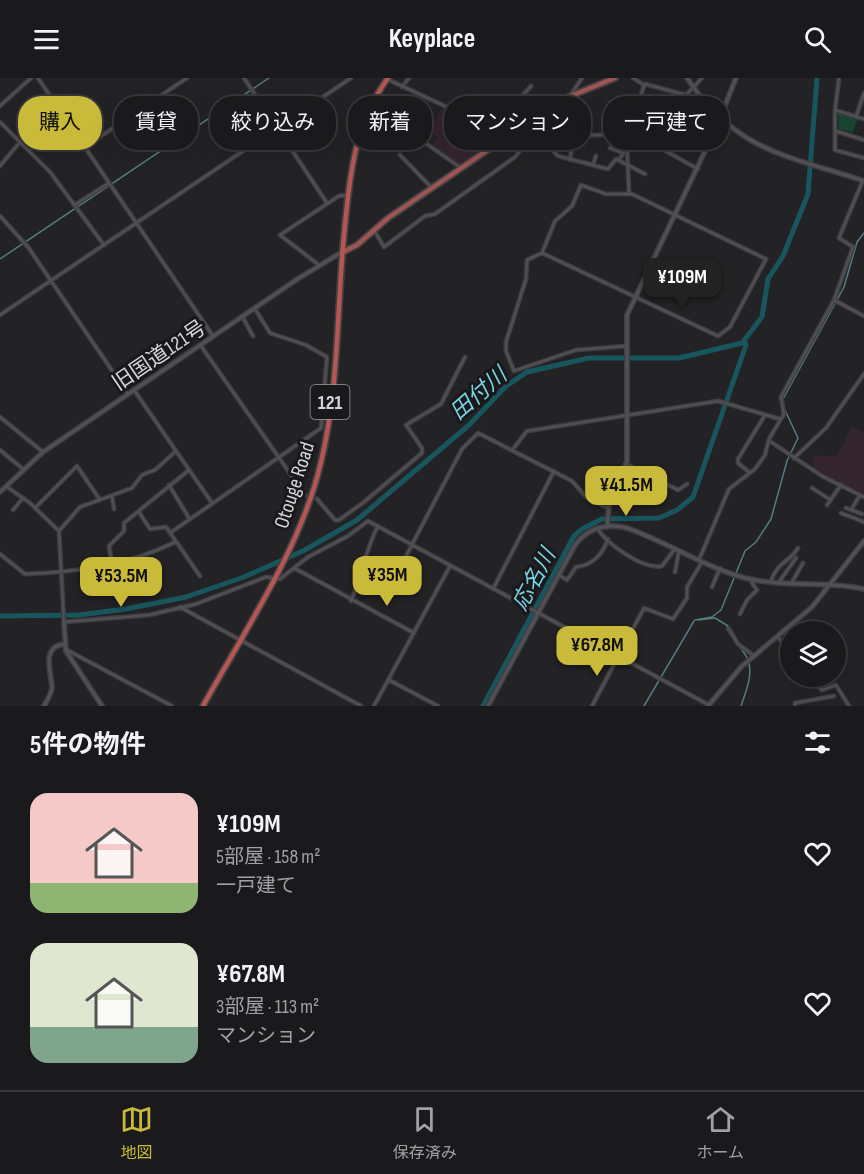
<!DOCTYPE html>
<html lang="ja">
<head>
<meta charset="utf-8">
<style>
  body { margin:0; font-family:"Sofia Sans Condensed","Noto Sans JP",sans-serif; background:#272729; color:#f1f3f6; height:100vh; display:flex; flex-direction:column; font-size:22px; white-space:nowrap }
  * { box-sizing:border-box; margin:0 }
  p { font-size:20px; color:#9fa1a3 }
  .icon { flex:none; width:33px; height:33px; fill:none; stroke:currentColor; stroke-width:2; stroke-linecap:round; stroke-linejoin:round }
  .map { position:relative; height:628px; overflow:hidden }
  .drawer { display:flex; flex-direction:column; background:#1a1a1c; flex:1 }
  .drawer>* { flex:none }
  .hud { position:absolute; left:18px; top:18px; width:828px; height:54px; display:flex; gap:12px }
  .tools { position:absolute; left:780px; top:543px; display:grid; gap:12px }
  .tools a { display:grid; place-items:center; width:66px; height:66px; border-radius:50%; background:#1a1a1c; box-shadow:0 6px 24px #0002,0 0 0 2px #38383b; font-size:30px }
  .price { position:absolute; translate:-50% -51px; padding:0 14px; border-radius:12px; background:#caba3a; color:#111; font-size:20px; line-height:39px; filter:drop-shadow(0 2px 3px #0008) }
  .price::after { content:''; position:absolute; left:50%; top:36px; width:18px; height:14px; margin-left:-9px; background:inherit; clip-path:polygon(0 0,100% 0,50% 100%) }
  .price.on { background:#222; color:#fff }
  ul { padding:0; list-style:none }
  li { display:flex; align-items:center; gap:18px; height:150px; padding:0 30px }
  li span { display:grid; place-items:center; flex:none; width:168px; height:120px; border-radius:18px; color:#555 }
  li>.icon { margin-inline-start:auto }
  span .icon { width:72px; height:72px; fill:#fffc; stroke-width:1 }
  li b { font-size:26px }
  h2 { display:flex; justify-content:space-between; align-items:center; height:72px; padding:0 30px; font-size:26px }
  .pill { padding:0 21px; border-radius:24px; background:#1a1a1c; box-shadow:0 6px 24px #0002,0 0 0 2px #38383b; font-size:21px; line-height:54px }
  .pill.on { background:#caba3a; color:#111 }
  header { display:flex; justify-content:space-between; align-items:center; height:78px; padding:0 30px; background:#1a1a1c; font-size:27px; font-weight:700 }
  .tabs { display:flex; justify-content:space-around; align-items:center; height:84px; border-top:2px solid #38383b; background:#1a1a1c; font-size:16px; color:#9fa1a3 }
  .tabs a { display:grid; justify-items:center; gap:3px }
  .tabs .on { color:#caba3a }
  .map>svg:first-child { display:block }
  .education { fill:#34242e }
  .green { fill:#184532 }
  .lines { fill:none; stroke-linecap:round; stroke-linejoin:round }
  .stream { stroke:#517c82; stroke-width:1.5 }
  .river { stroke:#18565e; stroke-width:5 }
  .minor-casing { stroke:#403f42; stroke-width:5 }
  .tertiary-casing { stroke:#403f42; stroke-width:6 }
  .primary-casing { stroke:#403f42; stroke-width:8 }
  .trunk-casing { stroke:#403f42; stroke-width:8 }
  .minor { stroke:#525054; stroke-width:2 }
  .tertiary { stroke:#525054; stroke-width:3 }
  .primary { stroke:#9c5553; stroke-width:4.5 }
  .trunk { stroke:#b55653; stroke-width:4.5 }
  .labels { text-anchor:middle; stroke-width:6; stroke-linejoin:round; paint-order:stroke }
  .shield { fill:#19191c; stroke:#9d9c9f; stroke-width:1.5 }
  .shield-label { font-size:20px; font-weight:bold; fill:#d5d4d7 }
  .street-label { font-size:21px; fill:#d5d4d7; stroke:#19191c }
  .water-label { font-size:22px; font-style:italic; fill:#76d4e3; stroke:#19191c }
</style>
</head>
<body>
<header><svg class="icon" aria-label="menu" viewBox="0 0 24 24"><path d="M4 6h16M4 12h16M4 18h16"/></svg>Keyplace<svg class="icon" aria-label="search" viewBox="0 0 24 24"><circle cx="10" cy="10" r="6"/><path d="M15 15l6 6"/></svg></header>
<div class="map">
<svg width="864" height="628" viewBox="0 0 864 628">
  <rect width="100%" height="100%" fill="#232225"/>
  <path class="education" d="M443 29 495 49 494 55 501 60 460 88 432 67 438 60 428 53Z
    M852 348 864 354V416L814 391 813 377 837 378Z"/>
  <path class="green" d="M838 35 858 40 853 54 839 51Z"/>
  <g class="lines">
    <path class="stream" d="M0 181 269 0
      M782 323 844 209 857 164 864 155
      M695 542 712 539 721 532 745 473 756 464 771 441 787 383 798 360 784 330
      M698 542 715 540 728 548 727 551C733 561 741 569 746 578 755 593 746 613 741 628
      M644 628 694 543"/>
    <path class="river" d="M0 538 79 537 126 531 186 519 244 499 303 473 357 442 469 347 506 308 527 294 589 280H679L742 265 762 239 768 201 783 178 808 116 817 0
      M483 628 574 458 582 451 602 441 659 440 677 432 693 419 746 267 744 263"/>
    <g class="minor-casing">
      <path id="minor" d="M38 0 213 258
        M244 0 327 125
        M839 0 835 32V72L864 80
        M389 2 464 37 513 55
        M645 6 686 17
        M402 9 409 0
        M572 15 582 0
        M470 21 503 24
        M534 23 545 33
        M639 24 658 31
        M0 28 31 0
        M835 32 864 41
        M856 39 864 15
        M0 44 50 94 104 167
        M525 46 510 32 531 8
        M521 50C553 68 593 52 627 58 653 62 674 79 698 91
        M836 53 864 62
        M414 57 461 90
        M615 57 619 43
        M561 58 554 74 558 78 608 91 616 81 645 96
        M656 66 654 54 668 41H677L686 17 702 0
        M85 69 187 0
        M610 70 621 74
        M400 77 432 110
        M570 82 573 59
        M619 82 627 69
        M593 87 596 78
        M0 88 40 40 50 18
        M629 115 627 69 644 7 633 0
        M76 126 109 105
        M0 138 28 169 128 316
        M374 152 384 169 425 138 435 136 515 79 534 55
        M542 175 718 258 730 249 766 181 632 116H606L581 107 572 128 555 143 542 175 527 182 526 201 506 264V273L514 293 576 272 627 268
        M319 187 280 157 339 118 347 117
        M834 222 864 238
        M0 237 351 0
        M242 238 253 258
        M201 268 305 417
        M134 312 212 425
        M0 339 43 374
        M771 364 822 398 864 419
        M513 371 527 353 718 323 780 341
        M0 372 23 391
        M794 380 826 350 864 296
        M626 386 678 412 687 406
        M750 395 738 385V381L765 337
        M169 407 189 440
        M7 409 30 425 59 453 64 544 149 537 196 526 266 499 280 501 308 479 348 458 368 443 709 627
        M812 410 829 421
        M112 419 114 431
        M317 421 335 442H339L364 424 422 375V370L406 347 441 326 465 279
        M827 427 841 407
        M36 429 77 388 100 422
        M846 430 862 436
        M13 432 23 420
        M851 432 860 417
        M139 434 150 451 166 449 200 498
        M841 435 864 444
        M597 450C607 466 643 492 662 488L674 472
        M59 453 80 429 132 410 142 397 155 392 176 373
        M170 455 321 350 327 279 306 267 270 255 255 231
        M0 476 25 496C77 494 130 487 175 464
        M699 482 729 411 755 391 765 377 769 361 784 336 781 319 834 222 853 169 839 160 863 102
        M112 486 109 468 124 453V445L189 392
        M294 490 414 555
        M675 494 679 473
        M559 497 567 502 576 489C593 487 602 477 608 461
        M360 502 379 508H399L394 488 404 482 462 371 478 355 572 403 586 419 608 430
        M771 503C777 484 791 483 798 470
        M779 504 796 480
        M792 504 803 485
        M712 509 720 490
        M493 511 554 393
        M351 523C362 498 365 472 378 448
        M180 529 361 628
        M740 536 747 522 757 512 752 505 753 501
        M729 551 738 566 754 578
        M778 559 790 575
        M65 571 172 628
        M810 598 822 612 836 607 849 628
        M389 602 438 628
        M374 628 450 488
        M592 628 644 530 673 541 687 520V509L702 484
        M795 628V625L834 618"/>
    </g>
    <g class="tertiary-casing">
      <path id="tertiary" d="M687 0C737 74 786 77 864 103
        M0 414 43 374 296 202 342 174
        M607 449 609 427 627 383V237L716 50 736 0
        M64 544 66 573 102 628
        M44 628C47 623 51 616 52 610 52 596 40 569 64 566
        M488 628 575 467C588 450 606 445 627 450 667 464 704 489 745 500 784 510 825 502 864 511
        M708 628 742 588 812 529 864 463"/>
    </g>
    <g class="primary-casing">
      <path id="primary" d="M343 174 357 167 388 140 561 22 615 0"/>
    </g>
    <g class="trunk-casing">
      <path id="trunk" d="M203 628C245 552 302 468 321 384 338 314 337 239 343 168 349 107 351 51 388 0"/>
    </g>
    <use href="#minor" class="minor"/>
    <use href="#tertiary" class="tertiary"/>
    <use href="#primary" class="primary"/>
    <use href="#trunk" class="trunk"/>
  </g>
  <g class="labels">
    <rect class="shield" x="310.5" y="307" width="39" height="34" rx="4.5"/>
    <g class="shield-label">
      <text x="330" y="331">121</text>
    </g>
    <g class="street-label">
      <text transform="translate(159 277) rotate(-34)" y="7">旧国道121号</text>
      <text transform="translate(294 407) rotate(-72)" y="7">Otouge Road</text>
    </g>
    <g class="water-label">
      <text transform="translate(478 315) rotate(-41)" y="8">田付川</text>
      <text transform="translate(533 501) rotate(-62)" y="8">応名川</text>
    </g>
  </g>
</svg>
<div class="tools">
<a><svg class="icon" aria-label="layers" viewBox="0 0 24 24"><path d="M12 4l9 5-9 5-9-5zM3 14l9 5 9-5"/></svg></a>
</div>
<b class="price on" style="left:682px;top:231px">¥109M</b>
<b class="price" style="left:626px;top:439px">¥41.5M</b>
<b class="price" style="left:387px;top:529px">¥35M</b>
<b class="price" style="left:121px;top:530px">¥53.5M</b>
<b class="price" style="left:597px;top:599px">¥67.8M</b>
<div class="hud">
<a class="pill on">購入</a>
<a class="pill">賃貸</a>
<a class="pill">絞り込み</a>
<a class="pill">新着</a>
<a class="pill">マンション</a>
<a class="pill">一戸建て</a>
</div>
</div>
<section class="drawer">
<h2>5件の物件<svg class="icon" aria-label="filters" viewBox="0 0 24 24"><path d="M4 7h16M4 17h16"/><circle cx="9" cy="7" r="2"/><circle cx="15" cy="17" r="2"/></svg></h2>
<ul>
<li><span style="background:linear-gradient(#f6c9c9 75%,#8fb573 0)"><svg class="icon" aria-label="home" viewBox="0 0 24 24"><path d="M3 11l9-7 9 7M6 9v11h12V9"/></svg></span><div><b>¥109M</b><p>5部屋 · 158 m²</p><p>一戸建て</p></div><svg class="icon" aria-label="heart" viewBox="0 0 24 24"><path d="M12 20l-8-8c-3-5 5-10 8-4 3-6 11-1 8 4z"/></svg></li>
<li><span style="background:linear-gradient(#dfe7d0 70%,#7fa58c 0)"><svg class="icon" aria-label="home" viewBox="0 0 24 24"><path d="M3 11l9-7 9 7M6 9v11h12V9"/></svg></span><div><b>¥67.8M</b><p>3部屋 · 113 m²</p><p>マンション</p></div><svg class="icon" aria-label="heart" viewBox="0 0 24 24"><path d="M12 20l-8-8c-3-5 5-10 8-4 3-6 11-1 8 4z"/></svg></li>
</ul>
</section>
<nav class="tabs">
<a class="on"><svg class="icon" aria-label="map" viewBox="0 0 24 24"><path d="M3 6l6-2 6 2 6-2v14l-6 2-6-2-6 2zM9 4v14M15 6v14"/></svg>地図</a>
<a><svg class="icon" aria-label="saved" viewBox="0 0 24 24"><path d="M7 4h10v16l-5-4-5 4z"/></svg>保存済み</a>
<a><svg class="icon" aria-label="home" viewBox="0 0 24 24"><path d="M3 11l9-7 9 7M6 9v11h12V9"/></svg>ホーム</a>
</nav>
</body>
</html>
